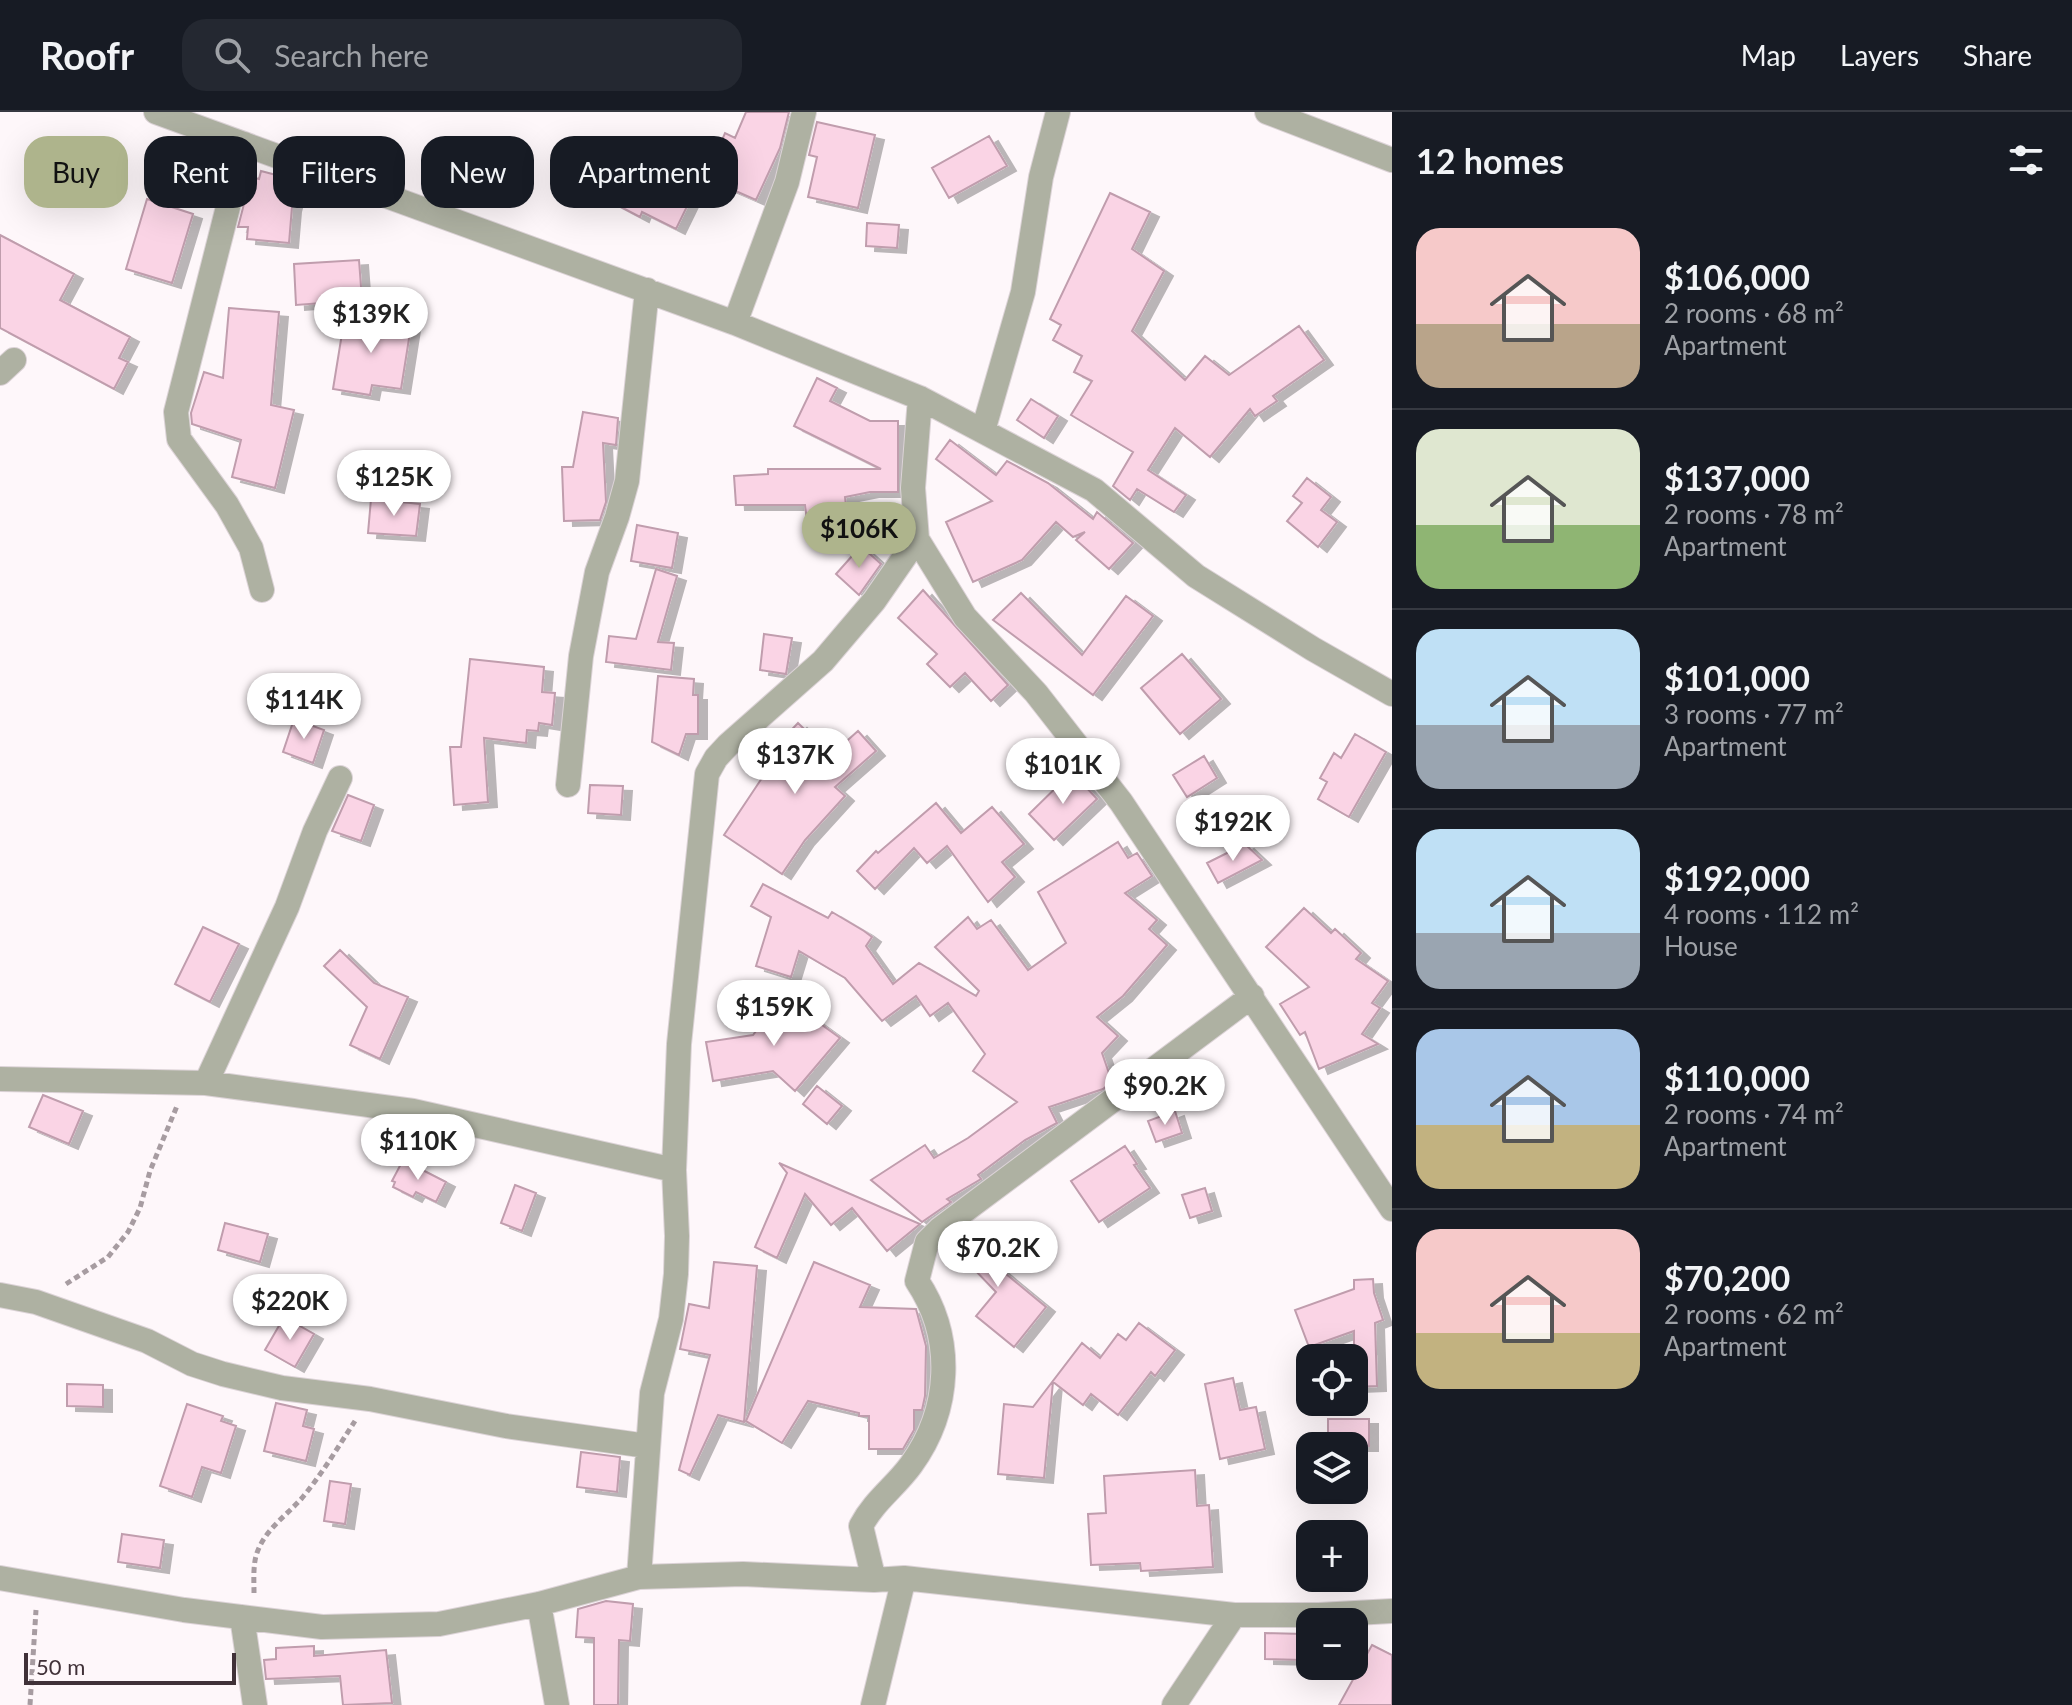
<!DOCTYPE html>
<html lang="en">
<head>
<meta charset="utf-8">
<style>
  body { margin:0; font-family:Lato,sans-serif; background:#242831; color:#f1f3f6; height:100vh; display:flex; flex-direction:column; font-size:30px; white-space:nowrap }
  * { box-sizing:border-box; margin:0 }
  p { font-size:26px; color:#9ea1a6 }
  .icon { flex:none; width:44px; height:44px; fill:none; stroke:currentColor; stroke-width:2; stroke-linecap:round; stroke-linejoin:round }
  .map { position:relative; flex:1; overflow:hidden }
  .drawer { display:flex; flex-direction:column; background:#171b24; width:680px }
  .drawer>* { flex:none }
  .hud { position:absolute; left:24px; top:24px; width:760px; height:72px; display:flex; gap:16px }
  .buttons { position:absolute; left:1296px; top:1232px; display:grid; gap:16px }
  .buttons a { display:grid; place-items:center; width:72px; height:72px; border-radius:16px; background:#171b24; box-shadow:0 8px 32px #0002; font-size:40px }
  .scale { position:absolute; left:24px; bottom:20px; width:212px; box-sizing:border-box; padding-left:8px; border:4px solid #403138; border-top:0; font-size:22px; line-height:28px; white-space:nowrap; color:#403138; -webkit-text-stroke:6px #fef7fa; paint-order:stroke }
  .price { position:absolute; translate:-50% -68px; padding:0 18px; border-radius:28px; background:#fff; color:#222; font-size:26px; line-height:52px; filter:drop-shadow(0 2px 4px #0008) }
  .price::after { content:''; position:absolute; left:50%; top:48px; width:24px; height:18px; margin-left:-12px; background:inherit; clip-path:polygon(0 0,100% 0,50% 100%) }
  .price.selected { background:#aeb48c; color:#111 }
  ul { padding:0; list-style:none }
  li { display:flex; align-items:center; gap:24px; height:200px; padding:0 24px }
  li+li { border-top:2px solid #363941 }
  li span { display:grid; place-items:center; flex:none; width:224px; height:160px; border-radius:24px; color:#555 }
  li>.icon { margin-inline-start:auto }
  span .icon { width:96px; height:96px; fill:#fffc; stroke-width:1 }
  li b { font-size:34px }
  h2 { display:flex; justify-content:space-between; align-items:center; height:96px; padding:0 24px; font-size:34px }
  .tag { padding:0 28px; border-radius:24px; background:#171b24; box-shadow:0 8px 32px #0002; font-size:28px; line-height:72px }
  .tag.selected { background:#aeb48c; color:#111 }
  header { display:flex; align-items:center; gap:48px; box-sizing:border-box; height:112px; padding:0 40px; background:#171b24; border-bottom:2px solid #363941 }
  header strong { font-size:38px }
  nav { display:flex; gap:44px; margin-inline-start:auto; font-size:28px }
  .search { width:560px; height:72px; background:#242831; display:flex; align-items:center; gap:20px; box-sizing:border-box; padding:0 28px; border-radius:24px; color:#9ea1a6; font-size:30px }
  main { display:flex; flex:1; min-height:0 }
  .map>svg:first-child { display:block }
  .building { fill:#fad4e5; stroke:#c09dad; stroke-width:2; filter:url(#shadow) }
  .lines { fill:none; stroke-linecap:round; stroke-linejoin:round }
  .minor-casing { stroke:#dcd3d7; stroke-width:26 }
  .path { stroke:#a79ca1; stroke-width:5; stroke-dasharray:6 4; stroke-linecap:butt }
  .minor { stroke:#aeb1a2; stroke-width:24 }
</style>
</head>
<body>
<header>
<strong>Roofr</strong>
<div class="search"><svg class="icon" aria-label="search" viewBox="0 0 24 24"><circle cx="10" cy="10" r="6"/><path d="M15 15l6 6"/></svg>Search here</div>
<nav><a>Map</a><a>Layers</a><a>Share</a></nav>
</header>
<main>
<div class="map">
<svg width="1392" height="1593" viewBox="0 0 1392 1593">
  <defs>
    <filter id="shadow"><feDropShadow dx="9" dy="5" stdDeviation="0" flood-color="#0004"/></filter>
  </defs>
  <rect width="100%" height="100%" fill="#fef7fa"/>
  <path class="building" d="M746 0H789L780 36 756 88 706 66 725 21 735 26Z
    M817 10 875 23 858 96 808 85 817 45 809 43Z
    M989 24 1007 54 949 86 932 56Z
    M261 59 299 69 292 95 289 131 247 127 248 115H238L251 65 259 67Z
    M648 59 693 82 676 117 642 100 640 105 598 83 607 64 638 79Z
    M1110 81 1150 100 1132 137 1164 159 1132 219 1185 268 1205 244 1229 263 1299 214 1324 248 1273 284 1277 289 1255 304 1250 297 1210 345 1175 316 1148 358 1186 383 1174 400 1137 377 1130 388 1113 374 1133 340 1071 303 1092 269 1074 260 1082 244 1053 228 1061 213 1050 207Z
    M147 87 193 102 172 171 126 157Z
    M867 111 899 113 897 136 866 134Z
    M0 123 74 162 60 188 130 225 119 246 128 250 114 277 0 216Z
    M359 148 362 188 296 193 294 152Z
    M229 196 279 200 271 293 294 298 275 376 232 365 241 328 192 312 191 301 204 260 223 266Z
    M345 203 411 214 401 277 372 273 370 283 333 277Z
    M817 266 837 276 830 289 870 309H898V380H870L845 385 849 421 809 425 805 393H736L734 364 768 362V357H881L794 314Z
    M1031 287 1058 304 1044 326 1017 308Z
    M583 300 618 306 616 333 603 331 606 390 600 408 564 409 562 355H573Z
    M950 328 996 363 1007 349 1048 371 1093 407 1097 400 1133 431 1109 457 1076 428 1085 420 1073 425 1056 410 1022 448 973 470 946 410 992 389 936 347Z
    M1307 366 1331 385 1321 398 1337 410 1318 435 1287 409 1302 391 1293 384Z
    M371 387 420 392 416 424 368 421Z
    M637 413 678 421 672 456 631 449Z
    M861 434 881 452 859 483 836 462Z
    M656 457 677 464 658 530 674 531 671 558 606 550 609 524 636 527Z
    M923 478 1008 573 991 589 965 561 950 575 927 552 937 542 898 506Z
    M1021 481 1082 543 1126 484 1153 504 1093 583 993 508Z
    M764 522 792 526 786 562 760 558Z
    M1182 542 1221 587 1180 622 1141 576Z
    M470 547 544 555 542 580 555 581 552 613 539 611 538 619 527 618 526 631 484 626 488 690 454 693 450 635H461Z
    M658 564 694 567 693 583H698V622H686L679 643 652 630Z
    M294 607 324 618 313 651 283 640Z
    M798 611 831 643 858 619 876 639 835 675 845 684 805 728 782 762 724 723 770 654 763 648Z
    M1355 622 1386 640 1349 705 1318 687 1327 670 1320 666 1334 641 1341 646Z
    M1204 644 1217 666 1187 685 1173 663Z
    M1072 660 1097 687 1054 728 1029 702Z
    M590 673 623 674 621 703 588 701Z
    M348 683 374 693 361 729 332 719Z
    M936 691 961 721 992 695 1024 732 1002 750 1015 765 988 790 947 734 927 751 914 736 875 777 857 759 876 739 878 741Z
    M1118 730 1128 746 1137 741 1152 764 1125 781 1157 808 1149 817 1167 833 1123 884 1097 905 1118 924 1102 941 1112 970 1103 977 1049 995 1057 1011 1025 1028 978 1063 981 1067 947 1087 951 1090 922 1110 871 1068 925 1033 934 1046 968 1026 1017 990 973 959 985 942 948 891 930 904 916 884 882 909 845 866 799 839 791 865 756 854 771 805 751 794 763 772 828 806 832 800 864 819 872 825 866 834 893 872 919 851 976 884 979 879 935 835 968 805 977 817 991 808 1028 858 1066 831 1038 780Z
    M1245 732 1262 748 1218 771 1207 751Z
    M1304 796 1331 821 1335 817 1361 841 1356 847 1388 869 1372 891 1380 896 1362 922 1378 932 1319 957 1305 920 1300 923 1280 892 1309 875 1266 835Z
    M203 815 239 832 210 890 175 872Z
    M340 838 374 871 408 885 380 947 350 933 367 895 324 854Z
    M782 884 840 926 795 979 773 959 713 969 706 930 753 923Z
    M817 974 842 994 827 1012 803 992Z
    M43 983 83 999 69 1032 29 1015Z
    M1175 999 1182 1021 1156 1030 1148 1009Z
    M1125 1034 1137 1052 1134 1053 1150 1076 1099 1110 1071 1069Z
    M403 1048 446 1070 436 1090 416 1080 413 1085 393 1075 395 1070 392 1069Z
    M779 1051 804 1062 920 1112 887 1139 852 1096 831 1113 805 1082 777 1146 755 1135 787 1061Z
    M515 1073 536 1081 522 1119 501 1111Z
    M1205 1076 1212 1099 1190 1106 1182 1083Z
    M225 1111 268 1122 260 1150 218 1138Z
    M971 1112 1001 1145 994 1152 1046 1195 1014 1235 976 1204 996 1180 948 1130Z
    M714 1150 757 1154 744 1310 718 1303 690 1363 679 1358 710 1243 680 1237 689 1192 709 1196Z
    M814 1150 870 1173 860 1195 916 1197 926 1234 925 1284 922 1298H914V1318L903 1337H869V1304H859V1301L808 1289 782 1331 746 1309Z
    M1373 1167 1374 1181 1383 1208 1375 1211 1377 1274 1354 1275V1219L1309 1235 1295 1198 1354 1177V1168Z
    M284 1205 314 1222 295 1255 265 1238Z
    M1139 1211 1175 1238 1155 1264 1151 1260 1118 1303 1091 1282 1083 1293 1053 1270 1044 1366 998 1362 1004 1292 1033 1295 1082 1231 1100 1246 1118 1222 1126 1228Z
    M1233 1266 1240 1298 1256 1295 1265 1337 1220 1347 1205 1272Z
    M67 1272 103 1273V1295L67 1294Z
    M276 1291 307 1298 303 1314 314 1317 306 1349 264 1339Z
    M187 1292 223 1304 221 1309 236 1314 221 1361 202 1355 192 1385 160 1374Z
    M1328 1307H1369V1334H1328Z
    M581 1340 620 1345 617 1380 577 1375Z
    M1195 1358 1197 1394 1209 1393 1213 1455 1141 1459 1140 1451 1091 1453 1088 1402 1106 1401 1104 1364Z
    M330 1369 351 1372 345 1412 324 1409Z
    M122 1422 164 1428 160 1456 118 1450Z
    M606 1489 633 1492 630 1529 619 1528 618 1593H594V1526L576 1525 578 1497Z
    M1265 1521 1304 1522 1303 1548 1265 1547Z
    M1372 1533 1392 1543V1593H1339Z
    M314 1534V1544L386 1538 392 1591 343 1593 340 1564 266 1567 264 1548 276 1547V1536Z"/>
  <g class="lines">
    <g class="minor-casing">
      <path id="minor" d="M156 0 735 211 920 286 1094 378 1196 464 1313 537 1392 582
        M1267 0 1392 48
        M244 32 176 300 179 327 227 393 251 436 262 478
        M735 211 787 70 804 0
        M0 261 14 248
        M920 286 913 376 917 427 965 505 1036 581 1121 690 1392 1097
        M983 319 1023 180 1041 65 1058 0
        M568 673 581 544 597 460 617 405 627 369 647 178
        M0 967 206 971 413 999 674 1058
        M206 971 287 795 315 719 340 666
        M0 1183 36 1190 147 1229 192 1252 223 1262 282 1276 370 1287 506 1314 647 1334
        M639 1465 652 1281 671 1207 676 1162 677 1124 674 1058 679 932 707 662 716 646 728 633 823 549 874 489 917 427
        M0 1466 184 1498 322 1515 439 1512 539 1492 639 1465 743 1462 874 1468 904 1466 1234 1503H1319L1392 1499
        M874 1468 861 1414C874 1389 895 1375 911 1353 951 1298 955 1226 917 1169L927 1130 940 1117 1252 884
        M539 1492 557 1593
        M242 1505 255 1593
        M873 1593 904 1466
        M1174 1593 1234 1503"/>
    </g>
    <path class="path" d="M66 1172 108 1145 128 1120 140 1096 150 1059 177 994
      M254 1481C254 1470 253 1455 256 1444 263 1419 286 1404 302 1386 322 1362 338 1335 355 1309
      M30 1593 36 1498"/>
    <use href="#minor" class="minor"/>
  </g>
</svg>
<div class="buttons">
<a><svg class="icon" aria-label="locate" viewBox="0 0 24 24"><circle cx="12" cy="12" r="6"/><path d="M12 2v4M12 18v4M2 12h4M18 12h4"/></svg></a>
<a><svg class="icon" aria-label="layers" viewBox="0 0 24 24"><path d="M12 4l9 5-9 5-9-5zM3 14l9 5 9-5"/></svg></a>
<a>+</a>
<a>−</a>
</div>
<div class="scale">50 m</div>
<b class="price" style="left:371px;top:243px">$139K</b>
<b class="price" style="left:394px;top:406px">$125K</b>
<b class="price selected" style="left:859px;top:458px">$106K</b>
<b class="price" style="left:304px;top:629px">$114K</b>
<b class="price" style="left:795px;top:684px">$137K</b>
<b class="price" style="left:1063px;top:694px">$101K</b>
<b class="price" style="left:1233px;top:751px">$192K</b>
<b class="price" style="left:774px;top:936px">$159K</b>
<b class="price" style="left:1165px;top:1015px">$90.2K</b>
<b class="price" style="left:418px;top:1070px">$110K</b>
<b class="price" style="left:998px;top:1177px">$70.2K</b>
<b class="price" style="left:290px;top:1230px">$220K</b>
<div class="hud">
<a class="tag selected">Buy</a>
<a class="tag">Rent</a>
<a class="tag">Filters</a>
<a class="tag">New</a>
<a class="tag">Apartment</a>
</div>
</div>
<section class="drawer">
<h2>12 homes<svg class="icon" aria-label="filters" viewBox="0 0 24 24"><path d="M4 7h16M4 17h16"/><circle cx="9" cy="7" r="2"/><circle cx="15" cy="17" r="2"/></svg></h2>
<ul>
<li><span style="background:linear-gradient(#f6c9c9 60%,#b9a48a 0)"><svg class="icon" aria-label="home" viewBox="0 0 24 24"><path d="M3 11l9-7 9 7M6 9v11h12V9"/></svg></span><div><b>$106,000</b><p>2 rooms · 68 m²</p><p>Apartment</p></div></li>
<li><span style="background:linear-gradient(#dfe7d0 60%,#8fb573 0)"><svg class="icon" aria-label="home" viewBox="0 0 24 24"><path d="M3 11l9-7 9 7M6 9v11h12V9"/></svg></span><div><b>$137,000</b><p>2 rooms · 78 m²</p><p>Apartment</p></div></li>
<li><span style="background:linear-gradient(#bfe0f5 60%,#9aa5b1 0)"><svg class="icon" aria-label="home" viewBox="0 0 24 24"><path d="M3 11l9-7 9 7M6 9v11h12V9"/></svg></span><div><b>$101,000</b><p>3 rooms · 77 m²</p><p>Apartment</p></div></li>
<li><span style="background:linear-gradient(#bfe0f5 65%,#9aa5b1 0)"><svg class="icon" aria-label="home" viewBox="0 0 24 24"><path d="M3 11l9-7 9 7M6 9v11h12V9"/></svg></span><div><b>$192,000</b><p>4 rooms · 112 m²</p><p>House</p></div></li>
<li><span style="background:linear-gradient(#a9c7e8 60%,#c2b280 0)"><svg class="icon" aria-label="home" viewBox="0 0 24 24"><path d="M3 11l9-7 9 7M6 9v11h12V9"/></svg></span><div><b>$110,000</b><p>2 rooms · 74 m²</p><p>Apartment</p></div></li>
<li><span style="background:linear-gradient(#f6c9c9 65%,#c2b280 0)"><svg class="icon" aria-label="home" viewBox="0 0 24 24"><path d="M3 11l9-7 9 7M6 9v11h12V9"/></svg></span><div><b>$70,200</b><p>2 rooms · 62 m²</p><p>Apartment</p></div></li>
</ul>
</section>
</main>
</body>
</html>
